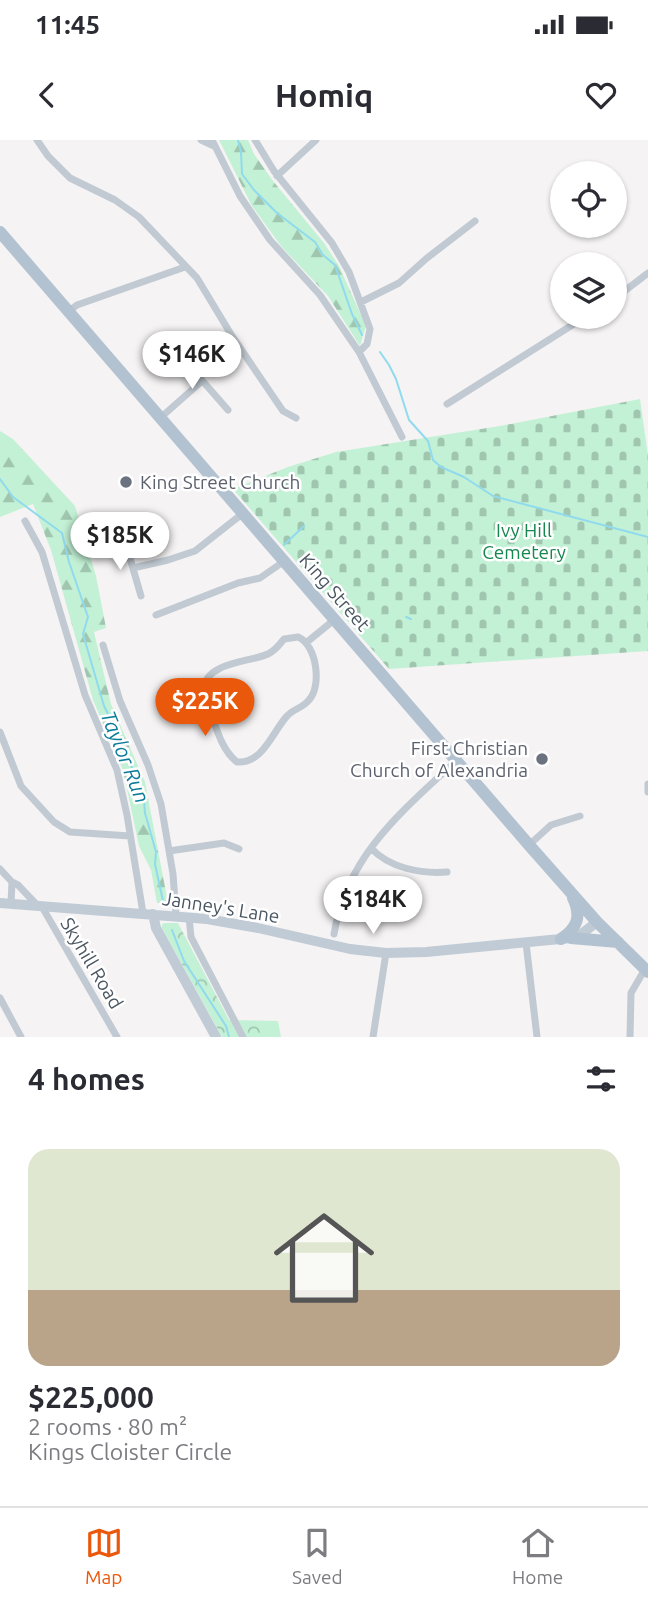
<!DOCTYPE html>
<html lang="en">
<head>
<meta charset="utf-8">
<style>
  body { margin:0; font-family:Ubuntu,sans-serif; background:#f2f2f3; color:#2b2b33; height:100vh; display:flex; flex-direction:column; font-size:26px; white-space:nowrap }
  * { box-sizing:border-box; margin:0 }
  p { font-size:23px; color:#7c7c81 }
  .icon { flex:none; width:38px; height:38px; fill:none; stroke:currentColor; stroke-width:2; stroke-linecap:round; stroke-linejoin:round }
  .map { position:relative; height:897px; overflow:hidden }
  .drawer { display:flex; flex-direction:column; background:#fff; flex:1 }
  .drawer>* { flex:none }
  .fabs { position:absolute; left:550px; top:21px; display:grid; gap:14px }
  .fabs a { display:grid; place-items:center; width:77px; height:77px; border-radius:50%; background:#fff; box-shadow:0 2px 5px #0004; font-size:35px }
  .price { position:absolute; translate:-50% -60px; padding:0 16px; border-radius:24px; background:#fff; color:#222; font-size:23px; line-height:46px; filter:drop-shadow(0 2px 4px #0008) }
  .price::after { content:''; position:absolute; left:50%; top:42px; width:21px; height:16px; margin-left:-10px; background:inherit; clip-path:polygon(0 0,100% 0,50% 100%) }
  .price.on { background:#ea580c; color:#fff }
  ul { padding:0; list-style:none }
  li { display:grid; align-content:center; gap:14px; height:371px; padding:0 28px }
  li span { display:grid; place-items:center; height:217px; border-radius:21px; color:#555 }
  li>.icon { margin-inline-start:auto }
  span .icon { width:126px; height:126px; fill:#fffc; stroke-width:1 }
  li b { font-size:30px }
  h2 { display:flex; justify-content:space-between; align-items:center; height:84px; padding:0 28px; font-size:30px }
  .status { display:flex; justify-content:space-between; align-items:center; height:49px; padding:0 35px; background:#fff; direction:ltr }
  .status svg { height:19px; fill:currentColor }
  header { display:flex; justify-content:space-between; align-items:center; height:91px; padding:0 28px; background:#fff; font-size:32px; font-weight:600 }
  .tab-bar { display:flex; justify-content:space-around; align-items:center; height:98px; border-top:2px solid #e1e1e2; background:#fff; font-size:19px; color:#7c7c81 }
  .tab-bar a { display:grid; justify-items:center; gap:4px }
  .tab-bar .on { color:#ea580c }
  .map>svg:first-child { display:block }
  .forest { fill:url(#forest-firs) }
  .cemetery { fill:url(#cemetery-stones) }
  .park { fill:url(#park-crowns) }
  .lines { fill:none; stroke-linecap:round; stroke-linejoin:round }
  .stream { stroke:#90daee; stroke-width:2 }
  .street { stroke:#c1cad2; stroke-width:7 }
  .secondary { stroke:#c1cbd6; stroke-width:10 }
  .primary { stroke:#b3c2d1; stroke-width:12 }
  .worship-dot { fill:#6b7280; stroke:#fff; stroke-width:2.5 }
  .labels { text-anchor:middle; stroke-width:5; stroke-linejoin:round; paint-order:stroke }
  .worship-label { font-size:19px; fill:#5b616d; stroke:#fff; text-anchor:start }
  .park-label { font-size:19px; fill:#17864f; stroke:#fff }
  .street-label { font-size:19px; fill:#4a5661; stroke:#fff }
  .water-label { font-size:21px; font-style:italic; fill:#0c7c9b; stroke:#fff }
</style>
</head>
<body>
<div class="status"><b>11:45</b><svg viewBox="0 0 49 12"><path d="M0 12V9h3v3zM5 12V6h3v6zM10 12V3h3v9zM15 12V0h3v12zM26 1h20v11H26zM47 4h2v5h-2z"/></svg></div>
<header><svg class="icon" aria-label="back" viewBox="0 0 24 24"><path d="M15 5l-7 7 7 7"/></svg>Homiq<svg class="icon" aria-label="heart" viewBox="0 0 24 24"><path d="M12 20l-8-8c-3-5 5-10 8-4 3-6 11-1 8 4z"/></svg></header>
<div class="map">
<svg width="648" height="897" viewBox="0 0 648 897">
  <defs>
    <pattern id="forest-firs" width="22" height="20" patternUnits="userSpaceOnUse" patternTransform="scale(1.75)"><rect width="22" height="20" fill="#c3f1d5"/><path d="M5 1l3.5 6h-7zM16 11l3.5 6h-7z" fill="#a0c6b0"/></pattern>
    <pattern id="cemetery-stones" width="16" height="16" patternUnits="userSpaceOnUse" patternTransform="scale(1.75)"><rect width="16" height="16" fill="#c3f1d5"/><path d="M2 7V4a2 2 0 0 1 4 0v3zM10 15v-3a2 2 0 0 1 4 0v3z" fill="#a0c6b0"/></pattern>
    <pattern id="park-crowns" width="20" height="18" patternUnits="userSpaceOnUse" patternTransform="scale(1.75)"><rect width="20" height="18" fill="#c3f1d5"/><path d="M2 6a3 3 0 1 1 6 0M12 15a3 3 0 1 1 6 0" fill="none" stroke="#a0c6b0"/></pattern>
  </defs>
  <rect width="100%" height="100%" fill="#f5f3f3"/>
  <path class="forest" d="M219 0H248L254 14 273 41 324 103 339 126 366 186 360 206 328 156 281 106 252 66Z
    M0 291 13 299 75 366 96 436 106 488 94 492 111 564 145 642 168 763H157L151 730 139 706 123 630 93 560 51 410 33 364 0 377Z"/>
  <path class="cemetery" d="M640 259 648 316V511L389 529 233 349 288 327 336 312 500 286Z"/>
  <path class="park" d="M165 783H178L229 880 278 881 281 897H222L162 788V784Z"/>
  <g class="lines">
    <path class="stream" d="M238 0 241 12 242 34 254 50 277 73 315 102 323 115 335 125 352 174 362 195
      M380 212 389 225 396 239 409 280 428 301 433 320 441 327 464 337 493 356 648 397
      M0 339 13 357 62 393 69 422 88 477 83 494 104 566 124 606 136 639 143 650 145 673 156 712 155 724 163 761
      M284 405 304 386
      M406 477 411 479
      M172 790 184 821 226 886 229 897"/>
    <path class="street" d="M37 0 48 16 70 38 115 60 139 77 197 138 232 196 283 271 296 278
      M201 0 214 6
      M212 0 240 56 270 100 320 155 359 212 402 297
      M255 0 274 31 332 103 349 132 370 189 367 204 359 212
      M277 36 316 0
      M614 159 648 133
      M361 162 399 143 427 118 475 81
      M68 172 77 165 185 127
      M179 214 228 270
      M447 264 585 177
      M159 279 202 241
      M25 381 42 412 85 555 117 630 127 675 143 773
      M125 401 141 456
      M133 428 168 420 195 411 242 374
      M156 475 238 443 260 438 283 422
      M298 497C317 505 322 546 309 560 303 568 293 569 287 576 273 591 263 624 237 622 224 612 218 594 213 579 210 570 203 558 204 548 206 522 251 522 268 514 276 510 279 505 284 499Z
      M307 502 334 480
      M103 505 120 561 148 625 161 664 173 734 176 775
      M0 592 21 646 54 682 70 692 130 696
      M648 644V652
      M529 705 551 685 580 676
      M371 708C389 728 421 734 447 732
      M169 711 224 703 239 709
      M0 729 12 742 11 763
      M12 742 18 745 37 765
      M41 765 117 897
      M189 777 191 797 243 897
      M334 794C346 717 401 672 456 621
      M526 803 537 897
      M0 858 21 897
      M373 897 386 813
      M630 897 631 853 645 829"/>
    <path class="secondary" d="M0 763 207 779 258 788 350 809 386 813 426 812 571 798 580 795 597 782
      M153 774 156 788 216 897"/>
    <path class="primary" d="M0 92 529 705 597 782 648 832
      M571 798 618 802
      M561 799C577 788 582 777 573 758"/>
  </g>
  <g class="worship-dot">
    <circle cx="126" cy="342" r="7"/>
    <circle cx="542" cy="619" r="7"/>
  </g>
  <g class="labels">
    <g class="worship-label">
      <text x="140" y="349">King Street Church</text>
      <text x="528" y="615" text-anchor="end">First Christian<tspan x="528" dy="22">Church of Alexandria</tspan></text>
    </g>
    <g class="park-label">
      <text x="524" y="397">Ivy Hill<tspan x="524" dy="22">Cemetery</tspan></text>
    </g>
    <g class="street-label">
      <text transform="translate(335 452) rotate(49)" y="7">King Street</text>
      <text transform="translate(221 767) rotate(9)" y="7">Janney's Lane</text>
      <text transform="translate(92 823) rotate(59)" y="7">Skyhill Road</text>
    </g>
    <g class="water-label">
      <text transform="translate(125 617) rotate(68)" y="7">Taylor Run</text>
    </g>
  </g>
</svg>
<div class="fabs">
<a><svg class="icon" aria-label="locate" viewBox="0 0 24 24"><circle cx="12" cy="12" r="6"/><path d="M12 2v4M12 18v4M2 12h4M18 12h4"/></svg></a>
<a><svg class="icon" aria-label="layers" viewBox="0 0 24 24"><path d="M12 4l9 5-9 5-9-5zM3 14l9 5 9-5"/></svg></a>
</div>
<b class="price" style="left:192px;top:251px">$146K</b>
<b class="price" style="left:120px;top:432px">$185K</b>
<b class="price on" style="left:205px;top:598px">$225K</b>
<b class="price" style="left:373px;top:796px">$184K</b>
</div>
<section class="drawer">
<h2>4 homes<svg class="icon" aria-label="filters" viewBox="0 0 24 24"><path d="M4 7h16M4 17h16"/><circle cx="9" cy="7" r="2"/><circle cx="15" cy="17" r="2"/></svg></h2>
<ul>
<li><span style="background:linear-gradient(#dfe7d0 65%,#b9a48a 0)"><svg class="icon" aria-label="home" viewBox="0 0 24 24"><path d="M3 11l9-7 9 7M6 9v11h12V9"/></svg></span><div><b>$225,000</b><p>2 rooms · 80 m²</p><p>Kings Cloister Circle</p></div></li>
</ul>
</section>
<nav class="tab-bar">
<a class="on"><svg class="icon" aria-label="map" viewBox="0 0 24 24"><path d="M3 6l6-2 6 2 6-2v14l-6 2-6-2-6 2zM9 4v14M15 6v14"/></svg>Map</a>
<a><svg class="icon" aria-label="saved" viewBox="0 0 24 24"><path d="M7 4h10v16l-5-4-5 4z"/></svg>Saved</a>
<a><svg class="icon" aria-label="home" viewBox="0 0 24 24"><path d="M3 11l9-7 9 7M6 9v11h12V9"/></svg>Home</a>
</nav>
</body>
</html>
